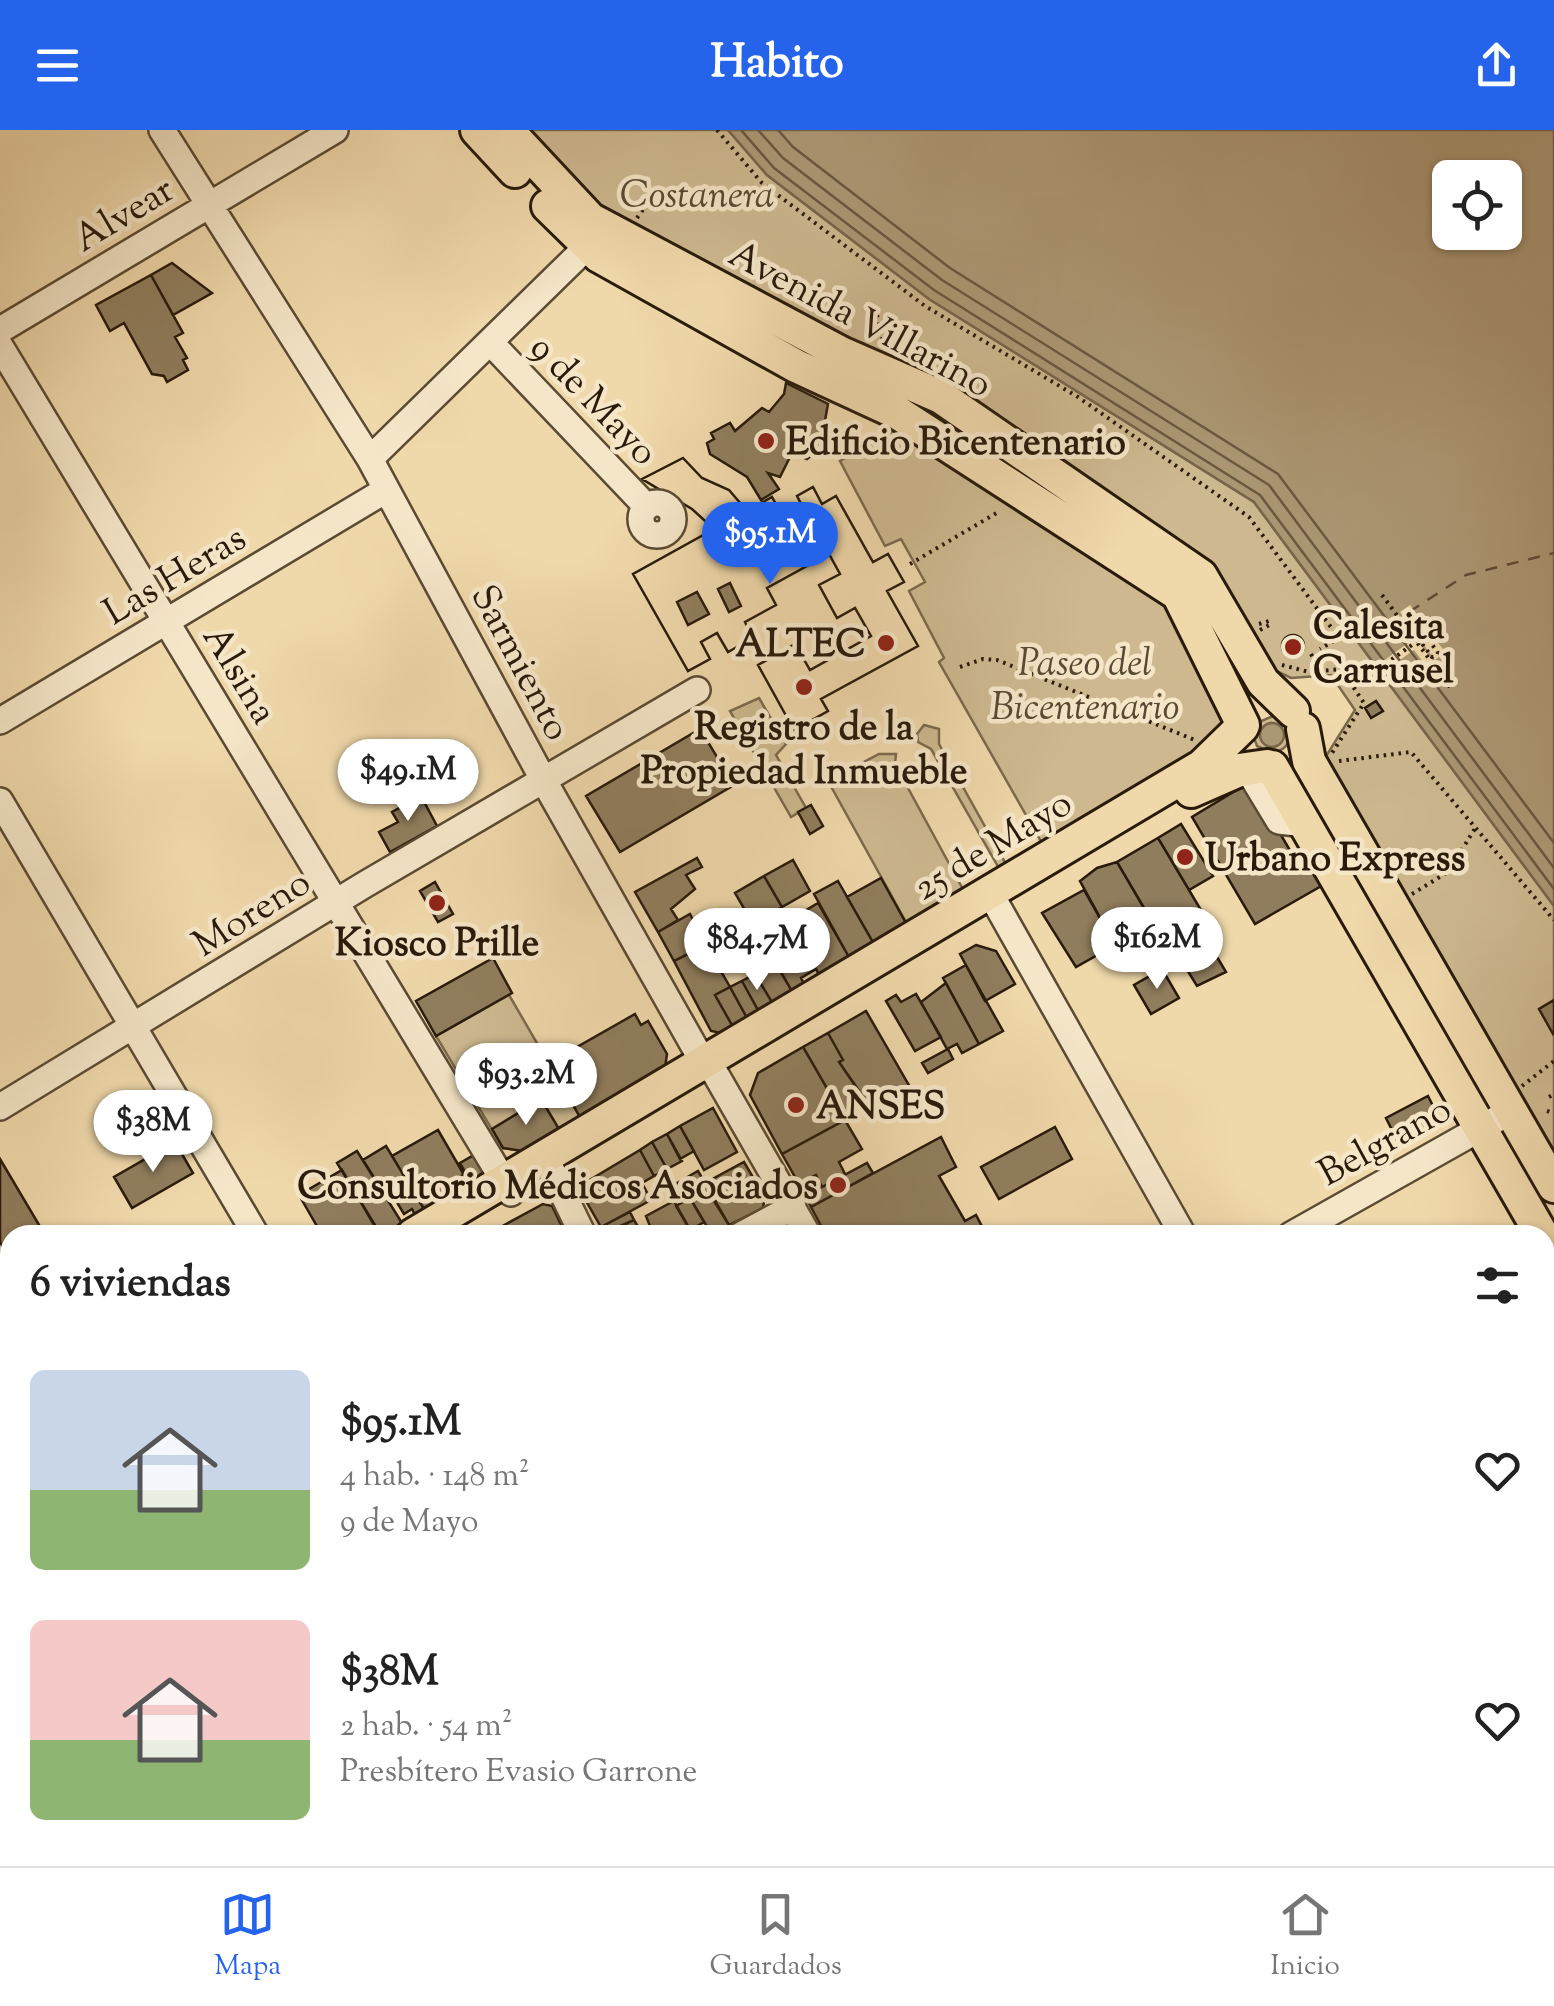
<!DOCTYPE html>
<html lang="es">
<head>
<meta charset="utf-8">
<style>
  body { margin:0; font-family:"Sorts Mill Goudy",serif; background:#f6f6f6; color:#222; height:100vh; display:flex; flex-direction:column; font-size:38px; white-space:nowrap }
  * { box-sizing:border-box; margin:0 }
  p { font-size:32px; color:#767676 }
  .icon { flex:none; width:55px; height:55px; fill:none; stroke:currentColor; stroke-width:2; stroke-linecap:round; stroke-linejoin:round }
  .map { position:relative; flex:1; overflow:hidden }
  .sheet { position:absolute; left:0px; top:1095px; width:1555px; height:642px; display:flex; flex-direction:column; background:#fff; border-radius:30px 30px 0 0; box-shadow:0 2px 8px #0004 }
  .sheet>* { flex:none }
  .tools { position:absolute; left:1432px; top:30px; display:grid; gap:20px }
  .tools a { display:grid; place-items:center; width:90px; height:90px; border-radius:15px; background:#fff; box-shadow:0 2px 8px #0004; font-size:50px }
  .price { position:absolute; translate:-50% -85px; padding:0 22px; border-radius:35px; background:#fff; color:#222; font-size:32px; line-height:65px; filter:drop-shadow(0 2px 5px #0008) }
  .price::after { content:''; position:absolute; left:50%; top:60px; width:30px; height:22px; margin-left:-15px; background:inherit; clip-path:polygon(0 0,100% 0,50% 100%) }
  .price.selected { background:#2563eb; color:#fff }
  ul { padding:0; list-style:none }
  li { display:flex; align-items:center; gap:30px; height:250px; padding:0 30px }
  li span { display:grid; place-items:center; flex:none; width:280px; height:200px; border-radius:15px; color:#555 }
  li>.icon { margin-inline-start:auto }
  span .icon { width:120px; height:120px; fill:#fffc; stroke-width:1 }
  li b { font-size:42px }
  h2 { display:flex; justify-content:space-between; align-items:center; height:120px; padding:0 30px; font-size:42px }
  header { display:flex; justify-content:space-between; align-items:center; height:130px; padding:0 30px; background:#2563eb; color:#fff; font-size:45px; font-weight:800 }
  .tabs { display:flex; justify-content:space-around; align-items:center; height:140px; border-top:2px solid #e0e0e0; background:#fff; font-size:28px; color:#767676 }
  .tabs a { display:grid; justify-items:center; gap:5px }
  .tabs .selected { color:#2563eb }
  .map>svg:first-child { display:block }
  .green { fill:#cdb88f; stroke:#7b694c; stroke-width:2.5; fill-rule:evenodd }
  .water { fill:#ac9774; stroke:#78654a; stroke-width:2.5; fill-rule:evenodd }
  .pier { fill:#efd8aa }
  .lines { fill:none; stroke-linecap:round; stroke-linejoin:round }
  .shore { stroke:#6a583f; stroke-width:2.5 }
  .ferry { stroke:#5d4c34; stroke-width:2.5; stroke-dasharray:12 10; stroke-linecap:butt }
  .building { fill:#907d5d; stroke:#291a0a; stroke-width:2.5; fill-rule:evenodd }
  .minor-casing { stroke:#5a4a32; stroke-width:30 }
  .major-casing { stroke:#291a0a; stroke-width:38 }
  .path { stroke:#291a0a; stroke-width:4; stroke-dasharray:2.5 5; stroke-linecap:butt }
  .minor { stroke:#f5e6c8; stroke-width:25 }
  .major { stroke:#efd8aa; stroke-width:32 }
  .poi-dot { fill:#8f2418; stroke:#f5e6c8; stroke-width:4 }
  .labels { text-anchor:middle; stroke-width:9; stroke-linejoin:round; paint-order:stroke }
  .park-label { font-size:38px; font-style:italic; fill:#5a4932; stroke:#f5e6c8 }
  .street-label { font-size:38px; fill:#291a0a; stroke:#f5e6c8 }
  .poi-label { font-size:38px; font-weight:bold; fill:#291a0a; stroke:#f5e6c8; text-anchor:start }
</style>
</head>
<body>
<header><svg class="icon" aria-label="menu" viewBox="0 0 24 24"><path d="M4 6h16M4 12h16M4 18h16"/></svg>Habito<svg class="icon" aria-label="share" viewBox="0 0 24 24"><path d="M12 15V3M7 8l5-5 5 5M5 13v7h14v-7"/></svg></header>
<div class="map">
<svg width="1554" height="1736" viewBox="0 0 1554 1736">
  <rect width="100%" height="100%" fill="#efd8aa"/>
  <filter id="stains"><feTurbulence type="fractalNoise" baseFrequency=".002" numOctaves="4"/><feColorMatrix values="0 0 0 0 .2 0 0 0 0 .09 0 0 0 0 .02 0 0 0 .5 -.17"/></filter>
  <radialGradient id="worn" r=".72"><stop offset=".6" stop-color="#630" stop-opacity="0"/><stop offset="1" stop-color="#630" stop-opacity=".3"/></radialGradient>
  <path class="green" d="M522 0H728L767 45 929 169 1254 372 1554 776V1027L1323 631 1355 580 1331 545 1291 548 1266 536 1213 446 612 91Z
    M904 295 1176 472 1227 597 1220 613 1043 715 939 532 944 528 909 461 925 452 901 409 885 416 840 331Z
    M759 568 786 614 776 625 806 678 791 687 730 581Z
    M1273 586 1288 595C1291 610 1289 619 1273 623L1257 616 1253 605 1257 593ZM1271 593 1281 597 1284 605 1275 616H1267L1261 599Z
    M924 595 939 599V614L1007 736 1000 740 931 619 918 612 917 604Z
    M879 624H896L895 634 965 763 910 799 828 651Z
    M1297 645H1300L1478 954 1471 951Z
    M509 865 580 987 522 1021 503 1018 436 906Z
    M1554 1279V1483L1545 1488V1284Z
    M10 1377V1728H184L169 1736H0V1383Z"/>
  <path class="water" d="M728 0H1554V776L1254 372 929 169 767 45ZM1450 48H1505V102H1450Z
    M1260 605a12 12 0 1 1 24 0a12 12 0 1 1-24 0Z"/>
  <path class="pier" d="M1410 475 1445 522 1435 530 1400 482Z
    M1398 484 1437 536 1430 541 1414 520 1379 545 1374 538 1408 513 1391 489Z"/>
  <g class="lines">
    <path class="shore" d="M741 0 774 38 934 160 1260 365 1554 759
      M758 0 783 28 942 150 1269 355 1554 738
      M778 0 793 17 950 138 1278 344 1554 713"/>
    <path class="ferry" d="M1409 482 1466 445 1554 423"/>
  </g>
  <path class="building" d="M172 133 212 163 173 185 151 145Z
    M151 145 183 203 175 207 187 228 183 230 188 240 167 252 164 246 152 244 124 193 110 201 96 175Z
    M786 253 828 274 820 318 807 329 792 323 780 347 768 343 779 359 761 370 747 347 710 324 707 313 714 309 711 303 730 293 735 301 762 278 769 282 784 264Z
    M683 328 702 348 729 360 747 381 772 367 789 398 808 387 797 366 813 357 822 374 836 366 873 432 888 424 904 452 887 461 918 516 821 569 828 581 794 600 758 535 795 514 810 540 871 506 855 478 837 488 819 455 840 444 829 424 767 458 776 475 745 492 753 508 728 522 717 503 701 512 710 529 688 541 633 444 714 399 692 379 642 349ZM730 453 741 476 729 482 718 459ZM697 462 709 484 688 495 677 472Z
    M683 328 702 348 729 360 747 381 772 367 789 398 808 387 797 366 813 357 822 374 836 366 873 432 888 424 904 452 887 461 918 516 821 569 828 581 794 600 758 535 795 514 810 540 871 506 855 478 837 488 819 455 840 444 829 424 767 458 776 475 745 492 753 508 728 522 717 503 701 512 710 529 688 541 633 444 714 399 692 379 642 349Z
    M1282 516a11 11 0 1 1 22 0a11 11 0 1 1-22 0Z
    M1376 571 1383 581 1371 588 1365 578Z
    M700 599 734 655 620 722 586 666Z
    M1250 652 1295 729 1305 724 1323 755 1255 794 1192 687Z
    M421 666 437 696 390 722 379 702 398 692 392 682Z
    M811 675 823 696 810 704 798 682Z
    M1181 694 1213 746 1189 760 1158 708Z
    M1158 708 1220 812 1211 817 1226 842 1197 856 1176 822 1182 818 1164 788 1154 795 1117 732Z
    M697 728 702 737 686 745 695 759 671 779 678 790 658 802 635 762Z
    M793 730 810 761 782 777 764 746Z
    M1117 732 1148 785 1138 790 1131 801 1109 804 1080 751 1097 738Z
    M764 746 782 777 753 794 735 763Z
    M881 748 907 795 874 814 847 767Z
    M838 751 874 814 850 829 814 764Z
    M435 752 453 784 438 792 420 761Z
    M1084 760 1115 815 1076 837 1042 783Z
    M818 773 850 829 820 846 788 791Z
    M690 784 706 815 674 831 658 802Z
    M788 791 816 839 801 848 805 856 793 863 760 806Z
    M706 815 730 857 715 865 733 897 721 903 711 901 674 831Z
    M976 815 996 821 1015 854 985 871 960 824Z
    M493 828 512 863 436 906 416 871Z
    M775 832 793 863 773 874 755 844Z
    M966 835 1003 901 979 914 943 848Z
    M1162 839 1179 868 1151 884 1134 855Z
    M755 844 773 874 759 882 742 851Z
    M742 851 759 882 747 888 730 857Z
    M946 853 979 914 962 923 957 914 947 919 921 872Z
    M730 857 747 888 733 897 715 865Z
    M916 864 941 907 915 921 886 871 896 865 901 872Z
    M1554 870V903L1553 904 1539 879Z
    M866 881 910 957 871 979 839 932 843 930 828 903Z
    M635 884 641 895 648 891 667 924 665 938 580 987 549 933Z
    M828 903 843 930 839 932 867 972 843 986 803 917Z
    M803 917 845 990 782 1024 750 965 758 943Z
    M948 919 953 929 928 943 922 933Z
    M1428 966 1436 982 1428 999 1399 1014 1386 988Z
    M541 969 559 999 522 1021 503 1018 492 999Z
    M713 978 737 1022 704 1040 680 996Z
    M845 990 862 1019 839 1032 845 1044 822 1057 816 1045 799 1054 782 1024Z
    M680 996 694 1021 680 1029 667 1004Z
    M1055 997 1072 1029 999 1069 981 1037Z
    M438 1000 463 1043 460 1056 424 1079 392 1026Z
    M667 1004 682 1031 667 1039 652 1012Z
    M941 1007 956 1037 939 1046 965 1091 976 1085 986 1104 826 1105 811 1077Z
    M175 1012 193 1043 132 1078 114 1047Z
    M652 1012 667 1039 654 1046 640 1020Z
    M386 1016 424 1079 415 1085 412 1079 404 1084 384 1051 378 1054 363 1030Z
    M640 1020 654 1046 642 1053 651 1070 601 1097 578 1057Z
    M357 1021 402 1093 381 1105 337 1033Z
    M474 1025 485 1043 470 1051 460 1033Z
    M0 1029 45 1105H10V1129L0 1112Z
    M744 1032 754 1049 714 1071 705 1053Z
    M867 1033 873 1043 811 1077 799 1054 816 1045 822 1057Z
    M342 1040 380 1105H322L318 1098 299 1065Z
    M698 1041 705 1053 674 1071 667 1059Z
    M754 1049 765 1066 763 1078 729 1095 714 1071Z
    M705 1053 729 1095 712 1105 687 1063Z
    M690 1068 704 1092 690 1100 676 1076Z
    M674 1071 692 1103 643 1105 641 1102 650 1096 646 1086Z
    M543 1074 552 1076 566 1105H486Z
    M630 1082 634 1090 600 1105 597 1099Z
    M634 1090 643 1105H605Z
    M4 1139 10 1148V1184L0 1190V1142Z
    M1554 1161V1226L1545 1211V1166Z
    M1554 1279V1375L1546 1379 1545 1284Z
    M248 1728 257 1736H235Z
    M325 1728H402L388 1736H324Z
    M402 1728H431L436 1736H388Z
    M446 1728H470L475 1736H451Z
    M470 1728H498L475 1736Z
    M531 1728H599L602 1734 524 1736 522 1732Z
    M633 1728H669L654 1736H637Z
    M669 1728H682L686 1736H654Z
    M682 1728H703L708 1736H686Z
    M703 1728H723L728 1736H708Z
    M816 1728H857L861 1736H800Z
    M896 1728H935L917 1736H900Z
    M935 1728H1021L1025 1736H917Z
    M1113 1728H1129L1133 1734 1098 1736Z
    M1113 1728 1098 1736H1085L1080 1729Z"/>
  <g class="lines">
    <g class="minor-casing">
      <path id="minor" d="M162 0 370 329 544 651 703 932 715 943 808 1105
        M0 200 335 0
        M490 212 647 377
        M0 216 511 1063
        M370 329 599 105
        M641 389a16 16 0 1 1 32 0a16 16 0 1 1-32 0Z
        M0 591 386 360
        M1247 638 1279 691 1306 694
        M0 671 256 1105
        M990 763 1183 1105
        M0 977 364 755 697 560
        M551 1039 583 1105
        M741 1105 793 1077
        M1291 1105 1513 980
        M1545 1267 1554 1262
        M1545 1591 1554 1586
        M624 1728 629 1736
        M877 1728 881 1736
        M1149 1728 1153 1736
        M1518 1728 1523 1736
        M210 1736 223 1728
        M762 1736 778 1728
        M1295 1736 1310 1728"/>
    </g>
    <g class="major-casing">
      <path id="major" d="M477 0 515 41
        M507 0 590 89 843 224 941 267 1201 446 1263 552 1293 581
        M548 76 599 126 796 236 898 283 1178 464 1243 595
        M1303 599 1309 631 1554 1056
        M1272 637 1542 1105
        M1191 661 1239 640 1267 636
        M413 1105 1202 636 1242 597
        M0 1261 10 1278
        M0 1350 10 1345
        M280 1728 285 1736"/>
    </g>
    <path class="path" d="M717 0 762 53 925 176 1078 267 1249 387 1339 508 1320 519
      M637 88 656 62
      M877 185 884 215
      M899 222 907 207
      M910 434 1000 381
      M1382 465 1450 557
      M1399 489 1402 487 1432 527 1438 523 1409 482
      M1259 494 1269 491
      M1260 500 1271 494
      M1311 524 1321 541
      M1282 535 1309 542 1341 539 1364 573 1332 623
      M960 537 983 529 997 530 1195 610
      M1355 556 1416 512
      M1339 631 1411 622 1554 790
      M1412 764 1448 742 1476 697
      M1522 956 1554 931
      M1549 967 1554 964
      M1547 981 1554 983
      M0 1567 10 1561
      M83 1728 88 1736
      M1 1736 9 1651"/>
    <use href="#minor" class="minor"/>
    <use href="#major" class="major"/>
  </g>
  <g class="poi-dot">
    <circle cx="766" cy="311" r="10"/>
    <circle cx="886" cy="513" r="10"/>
    <circle cx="1293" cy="517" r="10"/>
    <circle cx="804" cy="557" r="10"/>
    <circle cx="1185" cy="727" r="10"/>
    <circle cx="437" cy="773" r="10"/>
    <circle cx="796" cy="975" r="10"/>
    <circle cx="838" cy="1055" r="10"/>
  </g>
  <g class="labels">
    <g class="park-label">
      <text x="697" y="77">Costanera</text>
      <text x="1085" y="545">Paseo del<tspan x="1085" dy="44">Bicentenario</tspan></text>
    </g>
    <g class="street-label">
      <text transform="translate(123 83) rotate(-31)" y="13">Alvear</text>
      <text transform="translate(861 188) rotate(28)" y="13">Avenida Villarino</text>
      <text transform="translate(595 269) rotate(46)" y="13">9 de Mayo</text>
      <text transform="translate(174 444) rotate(-31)" y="13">Las Heras</text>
      <text transform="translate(522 532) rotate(62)" y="13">Sarmiento</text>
      <text transform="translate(241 544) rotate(59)" y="13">Alsina</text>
      <text transform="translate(992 714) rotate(-31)" y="13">25 de Mayo</text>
      <text transform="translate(251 782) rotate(-32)" y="13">Moreno</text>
      <text transform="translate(1384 1010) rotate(-29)" y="13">Belgrano</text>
    </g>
    <g class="poi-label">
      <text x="786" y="324">Edificio Bicentenario</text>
      <text x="1313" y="508">Calesita<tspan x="1313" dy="44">Carrusel</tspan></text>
      <text x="866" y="526" text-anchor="end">ALTEC</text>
      <text x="804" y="609" text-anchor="middle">Registro de la<tspan x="804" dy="44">Propiedad Inmueble</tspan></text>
      <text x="1205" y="740">Urbano Express</text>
      <text x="437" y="825" text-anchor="middle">Kiosco Prille</text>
      <text x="816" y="988">ANSES</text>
      <text x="818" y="1068" text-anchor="end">Consultorio Médicos Asociados</text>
    </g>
  </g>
  <rect width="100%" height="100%" filter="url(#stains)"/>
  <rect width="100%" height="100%" fill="url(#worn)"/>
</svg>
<div class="tools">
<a><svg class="icon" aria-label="locate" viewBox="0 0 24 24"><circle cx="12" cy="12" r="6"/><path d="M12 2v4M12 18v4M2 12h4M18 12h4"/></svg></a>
</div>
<b class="price selected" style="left:770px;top:457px">$95.1M</b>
<b class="price" style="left:408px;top:694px">$49.1M</b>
<b class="price" style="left:1157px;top:862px">$162M</b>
<b class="price" style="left:757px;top:863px">$84.7M</b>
<b class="price" style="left:526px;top:998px">$93.2M</b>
<b class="price" style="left:153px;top:1045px">$38M</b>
<section class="sheet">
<h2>6 viviendas<svg class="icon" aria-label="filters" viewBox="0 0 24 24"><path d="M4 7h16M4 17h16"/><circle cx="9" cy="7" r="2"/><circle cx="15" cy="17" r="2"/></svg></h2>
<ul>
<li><span style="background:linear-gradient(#c9d6e8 60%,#8fb573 0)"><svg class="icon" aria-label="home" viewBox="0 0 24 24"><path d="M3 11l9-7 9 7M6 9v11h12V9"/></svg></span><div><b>$95.1M</b><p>4 hab. · 148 m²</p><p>9 de Mayo</p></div><svg class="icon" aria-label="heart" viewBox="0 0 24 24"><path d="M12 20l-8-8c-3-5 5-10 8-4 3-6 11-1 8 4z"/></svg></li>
<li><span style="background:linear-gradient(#f6c9c9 60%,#8fb573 0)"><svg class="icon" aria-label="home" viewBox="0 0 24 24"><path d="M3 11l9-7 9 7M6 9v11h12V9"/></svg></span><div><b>$38M</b><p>2 hab. · 54 m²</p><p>Presbítero Evasio Garrone</p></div><svg class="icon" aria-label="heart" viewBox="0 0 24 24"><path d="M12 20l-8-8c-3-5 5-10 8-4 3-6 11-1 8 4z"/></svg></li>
</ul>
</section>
</div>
<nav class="tabs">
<a class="selected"><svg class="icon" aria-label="map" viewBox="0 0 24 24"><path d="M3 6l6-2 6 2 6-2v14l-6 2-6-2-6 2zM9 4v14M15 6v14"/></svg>Mapa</a>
<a><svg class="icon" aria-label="saved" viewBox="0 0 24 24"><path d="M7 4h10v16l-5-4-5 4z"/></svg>Guardados</a>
<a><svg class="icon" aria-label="home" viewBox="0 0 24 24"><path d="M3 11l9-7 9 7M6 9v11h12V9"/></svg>Inicio</a>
</nav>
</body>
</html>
